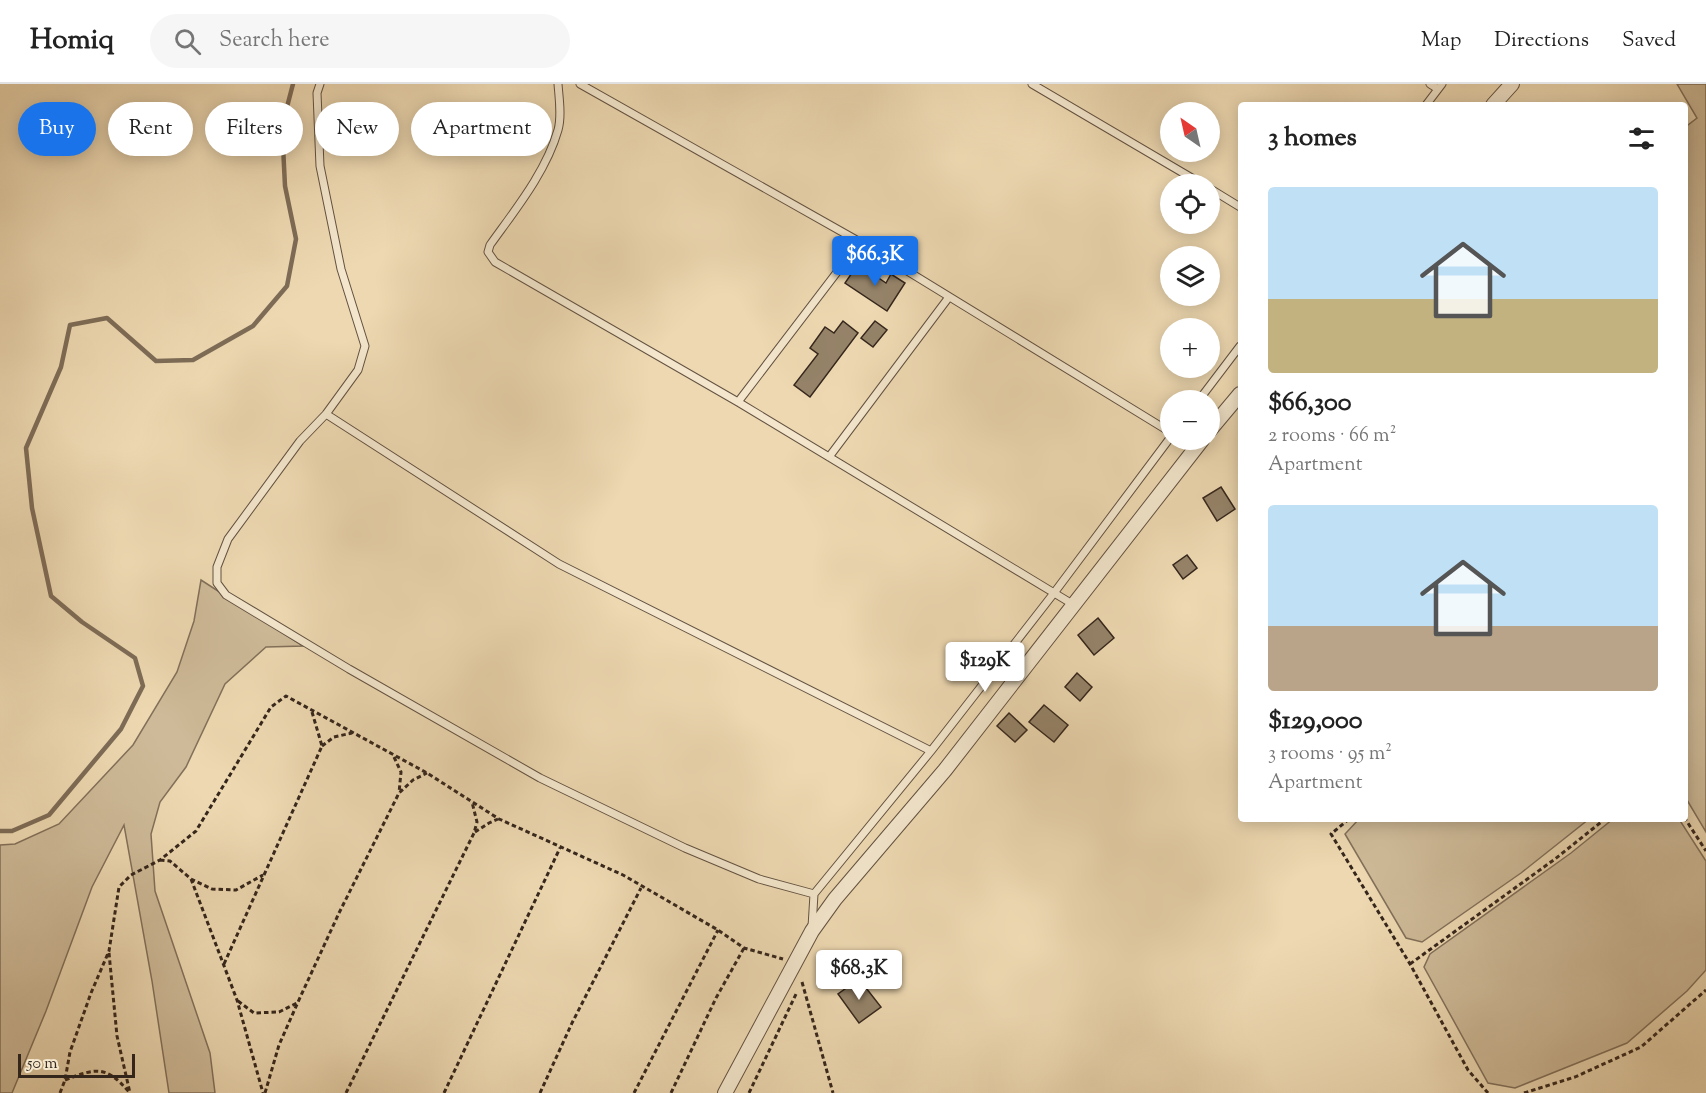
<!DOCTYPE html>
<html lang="en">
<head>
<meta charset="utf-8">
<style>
  body { margin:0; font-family:"Sorts Mill Goudy",serif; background:#f6f6f6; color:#222; height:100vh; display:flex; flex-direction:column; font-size:22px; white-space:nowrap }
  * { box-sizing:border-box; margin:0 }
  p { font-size:20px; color:#767676 }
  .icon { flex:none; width:33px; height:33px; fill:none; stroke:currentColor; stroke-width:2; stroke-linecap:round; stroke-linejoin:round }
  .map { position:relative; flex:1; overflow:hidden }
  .sheet { position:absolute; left:1238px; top:18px; width:450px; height:720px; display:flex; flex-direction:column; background:#fff; border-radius:6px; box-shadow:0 3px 15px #0003 }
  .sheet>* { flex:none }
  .hud { position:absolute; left:18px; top:18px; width:570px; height:54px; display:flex; gap:12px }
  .needle { width:39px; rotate:326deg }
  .tools { position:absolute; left:1160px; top:18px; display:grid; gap:12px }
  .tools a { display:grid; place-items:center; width:60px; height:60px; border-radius:50%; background:#fff; box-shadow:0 3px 15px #0003; font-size:30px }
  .scale { position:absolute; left:18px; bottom:15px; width:117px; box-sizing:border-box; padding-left:6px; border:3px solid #35261c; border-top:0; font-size:16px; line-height:21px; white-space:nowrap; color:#35261c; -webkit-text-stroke:4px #f3e6cc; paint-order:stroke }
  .price { position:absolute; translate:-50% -51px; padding:0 14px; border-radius:6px; background:#fff; color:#222; font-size:20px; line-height:39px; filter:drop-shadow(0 2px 3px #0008) }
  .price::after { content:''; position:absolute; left:50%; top:36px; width:18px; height:14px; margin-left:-9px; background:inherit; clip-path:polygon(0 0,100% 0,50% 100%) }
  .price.current { background:#1a73e8; color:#fff }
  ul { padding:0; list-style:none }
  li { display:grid; align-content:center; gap:12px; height:318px; padding:0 30px }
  li span { display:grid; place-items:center; height:186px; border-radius:6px; color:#555 }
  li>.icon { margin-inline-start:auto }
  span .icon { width:108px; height:108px; fill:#fffc; stroke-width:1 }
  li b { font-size:26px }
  h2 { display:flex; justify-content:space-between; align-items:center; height:72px; padding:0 30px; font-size:26px }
  .chip { padding:0 21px; border-radius:27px; background:#fff; box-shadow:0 3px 15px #0003; font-size:21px; line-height:54px }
  .chip.current { background:#1a73e8; color:#fff }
  header { display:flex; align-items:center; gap:36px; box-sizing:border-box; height:84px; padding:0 30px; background:#fff; border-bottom:2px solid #e0e0e0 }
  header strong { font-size:28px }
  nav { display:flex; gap:33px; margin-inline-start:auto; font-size:21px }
  .search { width:420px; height:54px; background:#f6f6f6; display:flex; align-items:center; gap:15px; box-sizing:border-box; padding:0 21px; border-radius:33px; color:#767676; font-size:22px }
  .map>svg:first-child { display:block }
  .green { fill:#ceba98; stroke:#82705a; stroke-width:1.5 }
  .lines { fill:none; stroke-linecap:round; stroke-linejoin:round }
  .stream { stroke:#7e6c57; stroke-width:4.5 }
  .building { fill:#958369; stroke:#35261c; stroke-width:1.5 }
  .service-casing { stroke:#635241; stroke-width:9 }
  .minor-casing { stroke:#635241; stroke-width:16 }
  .path { stroke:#35261c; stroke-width:3; stroke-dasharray:4.5 3; stroke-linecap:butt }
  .service { stroke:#f3e6cc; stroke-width:7 }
  .minor { stroke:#f3e6cc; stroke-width:14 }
</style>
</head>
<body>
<header>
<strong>Homiq</strong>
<div class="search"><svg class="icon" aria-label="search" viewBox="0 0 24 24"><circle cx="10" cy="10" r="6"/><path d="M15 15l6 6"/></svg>Search here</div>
<nav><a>Map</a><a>Directions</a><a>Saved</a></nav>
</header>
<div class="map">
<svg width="1706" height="1009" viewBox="0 0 1706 1009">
  <rect width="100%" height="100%" fill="#edd8b1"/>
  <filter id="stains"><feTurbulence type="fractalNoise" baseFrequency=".00333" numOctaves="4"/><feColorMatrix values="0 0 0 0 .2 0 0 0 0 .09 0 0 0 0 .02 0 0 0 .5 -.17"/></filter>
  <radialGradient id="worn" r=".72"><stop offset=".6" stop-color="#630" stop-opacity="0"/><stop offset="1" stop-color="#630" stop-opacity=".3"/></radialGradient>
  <path class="green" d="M1677 0H1706V748L1684 711V44L1697 34Z
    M201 496 303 562 266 563 225 600 186 683 160 718 151 750 155 807 210 969 215 1009H169L152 897 124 741 92 803 46 927 12 1009H0V761L15 760 59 740 133 661 177 588 194 537Z
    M1359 735H1589L1521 789 1422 858 1406 854 1345 750Z
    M1613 735H1679L1704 774 1706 777V886L1687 907 1627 959 1515 1004 1488 999 1424 883 1430 870 1571 769Z"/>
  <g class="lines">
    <path class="stream" d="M0 747H12L49 731 121 645 143 602 135 574 82 538 51 512 32 424 26 364 61 283 70 241 107 234 156 277 193 276 253 242 287 202 296 155 285 102 282 42 293 0"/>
  </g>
  <path class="building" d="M858 180 886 199 891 190 905 199 887 227 845 199Z
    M843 237 858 249 810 313 794 301 818 270 810 264 825 243 834 249Z
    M875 237 887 246 873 263 861 254Z
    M1221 403 1235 425 1217 437 1203 414Z
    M1187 471 1197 484 1183 495 1173 481Z
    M1098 534 1114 554 1094 571 1078 551Z
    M1077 589 1092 603 1080 617 1065 603Z
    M1044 621 1068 641 1054 658 1029 638Z
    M1009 629 1027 646 1015 658 997 642Z
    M859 895 881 923 859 939 838 910Z"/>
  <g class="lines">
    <g class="service-casing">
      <path id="service" d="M320 0 317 9 320 82 341 185 365 262 358 286 326 330 300 357 228 455 217 483V499L226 511 349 585 540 694 685 764 759 795 814 810
        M558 0C559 14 562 32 558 46 546 88 515 126 490 161L488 168 495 178 738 318 1074 521
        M580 0 860 158 1170 348
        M1032 0 1202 100
        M1430 0 1438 5
        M1426 21 1442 0
        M1209 104 1240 123
        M1199 316 1240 262
        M738 318 860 158
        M326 330 559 480 931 667
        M829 373 949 213
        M812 843 814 810 931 667 1054 509 1170 354"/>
    </g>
    <g class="minor-casing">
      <path id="minor" d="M1493 21 1512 0
        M1209 347 1240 310
        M725 1009 812 847 835 815 945 686 1202 356"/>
    </g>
    <path class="path" d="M322 662 334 653 352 649
      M394 673 401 688 399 709
      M1684 733 1706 767
      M1349 735 1331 750 1410 880 1468 986 1488 1009
      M475 748 489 739 498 735
      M160 776 170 777 191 795 212 805 236 806 263 791
      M191 795 237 916 263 1009
      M109 869 117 952 130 1009
      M224 880 322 662 312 628
      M1410 880 1555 775 1605 735
      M802 898 833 1009
      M238 917 254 929 279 928 297 919
      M65 996C96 984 106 981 129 1008
      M60 1009 65 996 70 968 91 909 109 867 119 803 131 791 160 776 196 747 271 623 286 612 427 689 499 735 623 791 718 846 744 864 783 875
      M265 1009 279 961 298 918 339 829 399 709 413 696 427 689
      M346 1009 474 749 477 738 472 718
      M444 1009 560 764
      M540 1009 572 939 641 804
      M634 1009 718 846
      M671 1009 716 914 744 864
      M749 1009 797 908
      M1524 1009 1575 993 1641 963 1706 906"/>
    <use href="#service" class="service"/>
    <use href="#minor" class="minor"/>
  </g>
  <rect width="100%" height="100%" filter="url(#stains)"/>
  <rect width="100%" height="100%" fill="url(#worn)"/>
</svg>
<div class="tools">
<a><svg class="needle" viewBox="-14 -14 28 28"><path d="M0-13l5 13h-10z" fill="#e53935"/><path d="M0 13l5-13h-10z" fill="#767676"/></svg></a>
<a><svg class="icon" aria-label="locate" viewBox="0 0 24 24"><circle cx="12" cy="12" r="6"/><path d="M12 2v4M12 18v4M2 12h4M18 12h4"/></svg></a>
<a><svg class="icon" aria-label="layers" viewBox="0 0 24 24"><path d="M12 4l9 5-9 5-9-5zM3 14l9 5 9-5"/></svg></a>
<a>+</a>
<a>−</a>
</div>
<div class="scale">50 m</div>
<b class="price current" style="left:875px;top:203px">$66.3K</b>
<b class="price" style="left:985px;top:609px">$129K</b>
<b class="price" style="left:859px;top:917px">$68.3K</b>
<div class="hud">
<a class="chip current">Buy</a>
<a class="chip">Rent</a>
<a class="chip">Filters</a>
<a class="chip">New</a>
<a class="chip">Apartment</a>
</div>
<section class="sheet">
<h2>3 homes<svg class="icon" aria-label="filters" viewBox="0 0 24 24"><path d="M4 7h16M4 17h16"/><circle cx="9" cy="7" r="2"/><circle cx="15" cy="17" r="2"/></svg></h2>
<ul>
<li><span style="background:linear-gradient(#bfe0f5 60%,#c2b280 0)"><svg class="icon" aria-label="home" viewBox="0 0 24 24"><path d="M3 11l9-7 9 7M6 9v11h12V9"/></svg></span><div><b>$66,300</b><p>2 rooms · 66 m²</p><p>Apartment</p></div></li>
<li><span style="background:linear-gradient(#bfe0f5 65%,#b9a48a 0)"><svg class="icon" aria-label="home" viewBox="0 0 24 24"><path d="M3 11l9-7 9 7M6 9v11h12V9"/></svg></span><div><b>$129,000</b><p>3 rooms · 95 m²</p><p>Apartment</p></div></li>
</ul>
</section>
</div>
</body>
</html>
